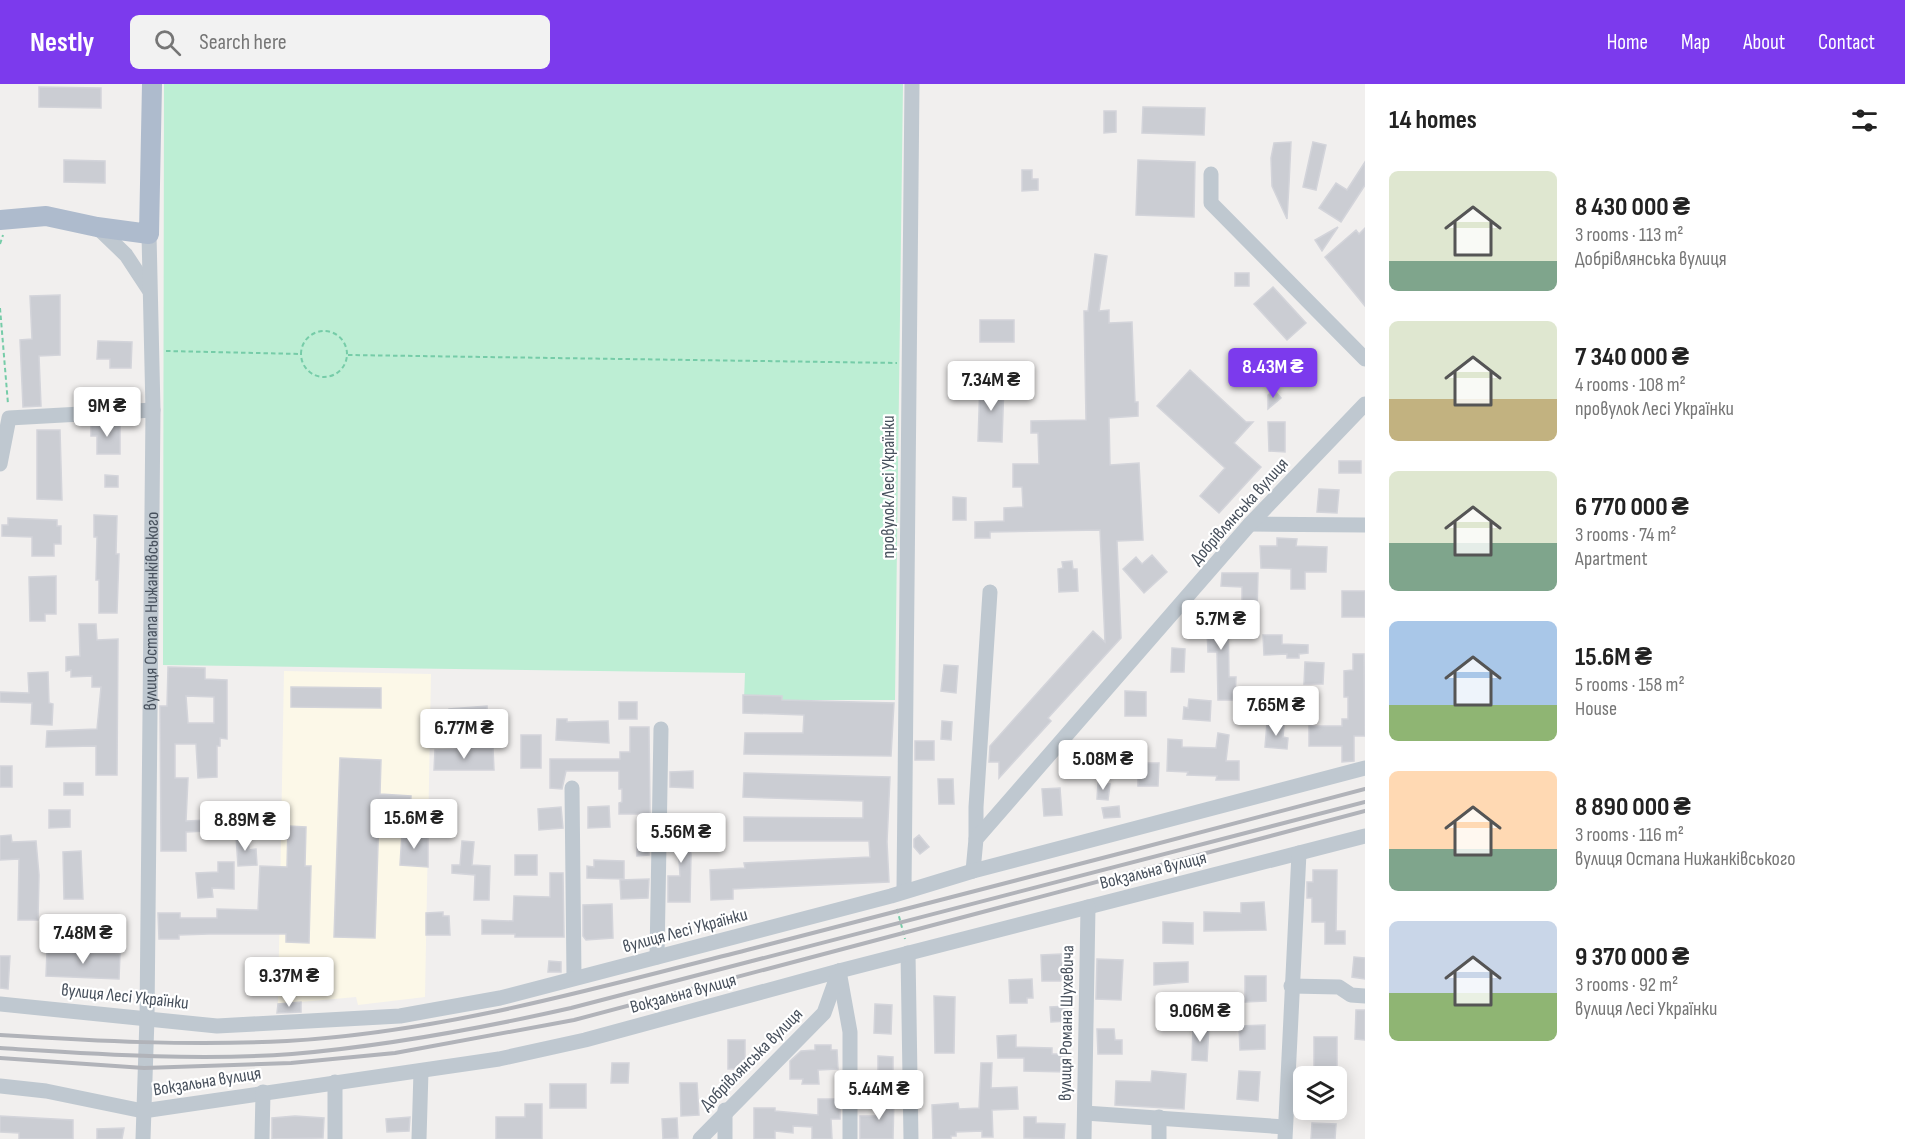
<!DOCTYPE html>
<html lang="en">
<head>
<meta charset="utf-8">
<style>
  body { margin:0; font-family:"Sofia Sans Condensed",sans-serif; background:#f2f2f2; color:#222; height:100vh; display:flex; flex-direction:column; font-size:22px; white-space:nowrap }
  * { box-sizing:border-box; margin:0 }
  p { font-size:20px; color:#767676 }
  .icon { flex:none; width:33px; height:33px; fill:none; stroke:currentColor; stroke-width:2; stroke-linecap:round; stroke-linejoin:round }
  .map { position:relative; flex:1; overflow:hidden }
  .details { display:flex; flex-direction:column; background:#fff; width:540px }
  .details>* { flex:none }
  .buttons { position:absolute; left:1293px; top:982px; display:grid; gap:12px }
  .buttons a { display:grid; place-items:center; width:54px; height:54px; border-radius:9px; background:#fff; box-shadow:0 3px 15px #0003; font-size:30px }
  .price { position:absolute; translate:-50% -51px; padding:0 14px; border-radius:6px; background:#fff; color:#222; font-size:20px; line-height:39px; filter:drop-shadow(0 2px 3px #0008) }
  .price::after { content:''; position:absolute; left:50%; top:36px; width:18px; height:14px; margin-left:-9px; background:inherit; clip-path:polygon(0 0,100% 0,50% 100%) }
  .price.active { background:#7c3aed; color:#fff }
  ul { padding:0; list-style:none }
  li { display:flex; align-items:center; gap:18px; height:150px; padding:0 24px }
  li span { display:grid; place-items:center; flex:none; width:168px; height:120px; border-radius:9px; color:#555 }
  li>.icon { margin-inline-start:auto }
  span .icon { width:72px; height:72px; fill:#fffc; stroke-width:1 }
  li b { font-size:26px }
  h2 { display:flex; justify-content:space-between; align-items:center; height:72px; padding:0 24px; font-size:26px }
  header { display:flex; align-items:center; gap:36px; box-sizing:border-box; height:84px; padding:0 30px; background:#7c3aed; color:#fff }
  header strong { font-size:28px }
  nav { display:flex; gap:33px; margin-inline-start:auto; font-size:21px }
  .search { width:420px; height:54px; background:#f2f2f2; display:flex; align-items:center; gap:15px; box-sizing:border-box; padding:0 21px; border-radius:9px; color:#767676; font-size:22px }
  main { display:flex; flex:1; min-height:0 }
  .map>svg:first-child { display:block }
  .commercial { fill:#fcf8e8 }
  .green { fill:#bdeed4 }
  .building { fill:#cbcdd3; stroke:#d3d4da; stroke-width:1.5; fill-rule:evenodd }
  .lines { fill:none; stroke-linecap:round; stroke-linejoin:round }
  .path { stroke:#76cca8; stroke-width:2; stroke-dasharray:4.5 3; stroke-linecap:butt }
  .minor { stroke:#bfc8d0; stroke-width:15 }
  .major { stroke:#aebbcd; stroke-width:20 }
  .rail { stroke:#b1b3b9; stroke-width:4 }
  .labels { text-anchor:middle; stroke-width:4.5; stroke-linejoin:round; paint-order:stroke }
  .street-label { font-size:18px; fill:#47505c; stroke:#fff }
</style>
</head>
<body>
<header>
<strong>Nestly</strong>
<div class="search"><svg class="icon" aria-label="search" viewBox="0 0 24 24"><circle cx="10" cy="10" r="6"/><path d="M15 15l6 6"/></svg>Search here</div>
<nav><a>Home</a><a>Map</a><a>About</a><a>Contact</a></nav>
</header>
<main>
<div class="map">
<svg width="1365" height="1055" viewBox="0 0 1365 1055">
  <rect width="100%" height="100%" fill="#f1efee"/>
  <path class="commercial" d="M284 587 431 590 425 913 358 921 356 913 278 920Z"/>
  <path class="green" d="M164 0H903L895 616H744L745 589 163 581Z"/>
  <path class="building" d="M39 3 101 4V24L39 23Z
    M1143 23 1205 24 1204 51 1142 49Z
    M1104 27H1116V48L1104 49Z
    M1291 58 1289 100 1287 135 1272 102 1271 74 1274 59Z
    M1313 58 1326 61 1316 106 1303 103Z
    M64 76 105 77V99L64 98Z
    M1138 76 1195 78 1194 133 1136 131Z
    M1365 78V101L1341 138 1319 124 1336 99 1347 106Z
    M1022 86H1032V95H1038V106L1022 107Z
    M1338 143 1322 167 1315 156Z
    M1365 144V222L1325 173 1356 146 1359 150Z
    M1095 170 1107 172 1099 227 1109 226V239L1132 238 1135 318H1138V332L1109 334 1110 381 1139 379 1143 456 1117 457 1121 554 1048 634 1051 637 999 694V678H989L990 662 1093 547 1105 558 1100 446 990 448V454H975V438L1004 437V424L1023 423 1022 403H1013V380H1039L1038 349H1031V337L1086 336 1084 227H1088Z
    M1235 189H1249V202H1235Z
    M1273 203 1306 239 1287 256 1254 220Z
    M60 211V271L39 272 41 322 23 323 20 256 32 255 30 212Z
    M980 236H1014V258H980Z
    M98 257 132 258 131 284H110V275H97Z
    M1190 286 1246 338H1253L1234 359 1261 383 1219 429 1200 412 1225 384 1157 322Z
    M980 298 1004 299 1002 358 978 357Z
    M1274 306 1281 314 1268 325V311Z
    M1268 338H1285V368L1269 367Z
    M91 340H120V370H97V352H91Z
    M37 346H60L62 416 37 415Z
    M1339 377H1361V389H1339Z
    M105 391 118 392V403H105Z
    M1319 405 1339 406 1337 429 1317 428Z
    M953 413 966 414V436H953Z
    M94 431 117 432 116 470H119L117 529H99V496H96L97 453H94Z
    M8 434 57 436V442H61V460H54V472H32V453L2 452V441H8Z
    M1277 454 1297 455 1296 462 1327 463 1326 488H1305V505H1291V485L1261 484 1260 462H1277Z
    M1152 471 1167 488 1144 509 1123 485 1136 473 1142 480Z
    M1072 477 1073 485H1077L1078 507 1059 508 1058 485 1063 484 1062 478Z
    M1222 489H1258L1257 529H1242V503L1221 502Z
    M56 492V530H45V537H30L29 493Z
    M1342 507H1365V533H1342Z
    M1206 525H1228L1229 593H1236L1235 616H1218L1217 568H1208Z
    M79 540H96L97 556 118 555 117 691H96V662L46 663 47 647 97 645 101 603H92V592L71 593V586L66 587V573L80 572Z
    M1263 551H1282V560L1308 561V569L1299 570V574H1287V570L1264 571Z
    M1172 564 1185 565 1184 588H1171Z
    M1353 570H1364L1365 652H1354V677L1342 678V662H1309V642H1342V635H1348V613H1344V587L1353 586Z
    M1305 578 1324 579 1323 600H1304Z
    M944 581 958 582 956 609 941 607Z
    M168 583 205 584V595L227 596V655L220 654V662H217V693L198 694 196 660H175V694H188L186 737 207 736V747L186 748V767H161L160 622H167ZM186 612 214 613V639H188Z
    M48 588 49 619 53 620 52 641 31 640 32 619 0 618V608L29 609 28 589Z
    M291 603 381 604V624L291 623Z
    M1125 607 1146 608V632H1125Z
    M743 611 782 612V616L894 619 891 672 744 670 745 649H803L804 631 743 629Z
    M1189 615 1211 617 1210 637 1183 635 1184 623 1188 624Z
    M619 618H637V635H619Z
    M1296 620 1315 621 1314 636 1295 634Z
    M487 622 488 640H450L449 625Z
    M557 635H567V638L608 637 609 659 556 656Z
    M942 637 952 638 951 656 941 655Z
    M1267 639 1284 641 1283 653 1288 654 1287 665 1265 663Z
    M630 643H649L650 730H619V719L622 718V705H619V687H566L562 705 550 704V675H620V668H630Z
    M1218 649 1229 651 1226 677H1239V696H1216L1217 692 1187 691 1188 688 1167 687 1168 655 1182 656V663L1216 664Z
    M521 651H541V684H521Z
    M915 657H934V676H915Z
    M1082 661H1104L1105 682H1083Z
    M493 664 494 686H434L435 666Z
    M340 674 381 676 380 710 411 712 410 731 379 730 375 854 334 853Z
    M1138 679H1159L1158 702H1138Z
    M0 682H12V703H0Z
    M693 687V704L670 703V688Z
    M744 689 890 693 887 758 889 798 733 805V815L711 816 710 786 745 784 744 779 870 773 869 757H744V733L863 734V717L743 713Z
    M938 695H953L954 720H939Z
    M64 699H83V711H64Z
    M1098 699 1110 700 1108 716 1097 715Z
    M1060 704 1062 731 1044 732 1042 705Z
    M609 722 610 743 588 744V723Z
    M1119 722 1120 733 1104 734 1102 724Z
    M561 723 563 744 539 746 538 725Z
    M49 726H70V743L49 744Z
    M686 735 691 771 690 818H668V792H680L678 758H669V743H672V736Z
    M288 742 306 743 305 782H311L309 859 286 858V850H209L179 851V855H159L158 829H180V834H217V825L258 826 260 782 287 783Z
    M402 749 428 751V783L400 781Z
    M11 751 12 758 36 757 39 791 38 836H18L19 775 0 776V752Z
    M248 751 249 766 256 765 257 781 238 782 236 752Z
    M919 751 929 763 920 770 914 763V755Z
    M462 757 474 758 472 781 490 782 489 816H474L475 791 452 789V781H460Z
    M649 759V771L637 772V760Z
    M81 767 83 815H64L63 768Z
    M515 771H537V791H515Z
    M594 776 624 777V795L587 794V782L594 783Z
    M218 778H234V805L212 804 213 813 198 814 196 789 218 788Z
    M1313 786H1337L1336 847H1345V860H1325V838H1312V814H1307V798H1313Z
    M550 789H563L564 853H515V850H482V836L513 837 514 812 550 813Z
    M649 795 648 814 621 815 620 796Z
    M1264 818 1266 846 1204 847V828L1241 829V819Z
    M612 820 613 854 586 856 583 852V821Z
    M443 828V832H449L450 851H426V829Z
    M1163 838 1193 839V860L1163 859Z
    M47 867 120 870 119 895 46 892Z
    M1061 870V878H1067L1068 891H1061V897H1042L1041 871Z
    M0 872H10L8 905 0 904Z
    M1354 873 1365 874V895L1352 893Z
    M1097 875 1123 876 1121 916 1096 915Z
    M549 877 561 878V888H548Z
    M1188 878V898L1154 901V879Z
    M1245 892H1266V917L1245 918Z
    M1032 895 1033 914H1027V919H1010L1009 896Z
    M934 912 955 913 954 969H935Z
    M301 918V928L277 929 278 920Z
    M875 920 892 921 891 950 874 949Z
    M1068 922 1069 937 1051 938 1050 923Z
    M1356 926H1365V956L1355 955Z
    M1265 941V965L1240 966 1239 942Z
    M1193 942 1209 943 1207 977 1192 976Z
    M1097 945H1114L1115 956H1122V970H1098Z
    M1016 951V963L1052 964V970H1066V988L1024 987V974H998L997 952Z
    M1314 953H1337V993H1314Z
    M728 956H745V985H728Z
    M815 961H831V966H837L838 985 818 986 819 1000H802L803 995H790V977L801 967 815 966Z
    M878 972 893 973V992H878Z
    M612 979H629L628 999H611Z
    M981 979H992L991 1004 1017 1003 1018 1025 992 1026 993 1053H982V1047L956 1048V1052H951V1055H933L932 1021 958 1019 959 1025 979 1024Z
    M1152 987 1186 990 1184 1025 1115 1021 1116 997 1151 998Z
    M1239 987 1260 988 1258 1017 1237 1015Z
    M680 999H697L699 1031 681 1032Z
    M550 1000H586V1024H550Z
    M878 1013H894L893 1055H860V1032H877Z
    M818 1015H840V1035H831L832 1055H812V1043L793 1042V1049L775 1047V1055H754V1024H775V1027L818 1031Z
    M525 1020H542V1055H496V1033H525Z
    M0 1032 73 1036V1055H19V1049L0 1048Z
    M295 1032 324 1034 323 1054 272 1055V1034Z
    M410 1033 409 1047 387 1048 386 1035Z
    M1024 1033H1036V1039L1065 1040 1064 1055 1024 1054Z
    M677 1034 678 1054 663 1055 662 1035Z
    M1312 1039 1336 1040 1335 1055H1311Z
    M124 1044 122 1055H97V1045Z"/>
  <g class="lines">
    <path class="path" d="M0 160 3 151
      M0 224 8 320
      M301 270a23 23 0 1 1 46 0a23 23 0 1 1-46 0Z
      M166 267 301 270
      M348 271 897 279
      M897 825 905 855"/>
    <g class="minor">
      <path d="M1211 90V119L1365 275"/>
      <path d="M97 143 126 171 149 206"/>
      <path d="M0 380 9 334 153 326"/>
      <path d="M1250 440 1365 441"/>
      <path d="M572 704 574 894"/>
      <path d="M976 755V723L990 508"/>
      <path d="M973 787 976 755 1250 440 1365 320"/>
      <path d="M904 806 912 0"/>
      <path d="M908 869 911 1055"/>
      <path d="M657 873 661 645"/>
      <path d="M839 887 850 948V1055"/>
      <path d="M1291 902 1339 903 1351 911 1365 912"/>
      <path d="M0 920 217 942 400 932 500 914 891 812 973 787 1365 684"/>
      <path d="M335 998V1055"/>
      <path d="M0 1002 46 1007 143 1027 499 975 585 956 839 887 1365 752"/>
      <path d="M1085 1029 1285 1043"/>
      <path id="s1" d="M143 1055 147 934 153 326 149 150"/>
      <path d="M262 1055 263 1008"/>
      <path d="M419 1055 421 987"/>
      <path d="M700 1055 824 929 839 887"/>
      <path d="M725 1055V1026"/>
      <path d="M1084 1055 1088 823"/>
      <path d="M1159 1055V1033"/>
      <path d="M1285 1055 1299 769"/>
    </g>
    <path class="major" d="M0 136 46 132 97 143 149 150 152 0"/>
    <path class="rail" d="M0 951C96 957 191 962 287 957 444 948 596 904 747 866 954 814 1159 759 1365 705
      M0 964C97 970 195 977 292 970 386 962 478 945 571 924L1365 718
      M0 974 144 984 291 979 395 969 574 936 1365 727"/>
  </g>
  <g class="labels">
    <g class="street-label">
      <text transform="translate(888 403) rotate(-90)" y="6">провулок Лесі Українки</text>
      <text transform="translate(1239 427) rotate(-48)" y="6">Добрівлянська вулиця</text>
      <text dy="6" stroke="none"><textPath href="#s1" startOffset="528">вулиця Остапа Нижанківського</textPath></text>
      <text transform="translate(1153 786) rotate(-14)" y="6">Вокзальна вулиця</text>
      <text transform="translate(685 846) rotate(-15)" y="6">вулиця Лесі Українки</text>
      <text transform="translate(683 909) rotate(-15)" y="6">Вокзальна вулиця</text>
      <text transform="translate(125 912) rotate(6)" y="6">вулиця Лесі Українки</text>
      <text transform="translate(1066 939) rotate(-89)" y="6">вулиця Романа Шухевича</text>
      <text transform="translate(751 975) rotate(-45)" y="6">Добрівлянська вулиця</text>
      <text transform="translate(207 997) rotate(-9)" y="6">Вокзальна вулиця</text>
    </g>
  </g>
</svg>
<div class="buttons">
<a><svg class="icon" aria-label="layers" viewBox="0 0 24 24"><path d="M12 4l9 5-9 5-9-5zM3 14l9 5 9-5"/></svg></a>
</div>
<b class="price active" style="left:1273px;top:315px">8.43M ₴</b>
<b class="price" style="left:991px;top:328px">7.34M ₴</b>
<b class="price" style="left:107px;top:354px">9M ₴</b>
<b class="price" style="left:1221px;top:567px">5.7M ₴</b>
<b class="price" style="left:1276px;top:653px">7.65M ₴</b>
<b class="price" style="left:464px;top:676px">6.77M ₴</b>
<b class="price" style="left:1103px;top:707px">5.08M ₴</b>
<b class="price" style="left:414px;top:766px">15.6M ₴</b>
<b class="price" style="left:245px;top:768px">8.89M ₴</b>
<b class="price" style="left:681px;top:780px">5.56M ₴</b>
<b class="price" style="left:83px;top:881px">7.48M ₴</b>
<b class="price" style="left:289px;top:924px">9.37M ₴</b>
<b class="price" style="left:1200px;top:959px">9.06M ₴</b>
<b class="price" style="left:879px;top:1037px">5.44M ₴</b>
</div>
<section class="details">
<h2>14 homes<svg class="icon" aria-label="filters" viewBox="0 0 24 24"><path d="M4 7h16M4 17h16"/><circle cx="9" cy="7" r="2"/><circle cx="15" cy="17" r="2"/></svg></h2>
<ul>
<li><span style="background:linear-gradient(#dfe7d0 75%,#7fa58c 0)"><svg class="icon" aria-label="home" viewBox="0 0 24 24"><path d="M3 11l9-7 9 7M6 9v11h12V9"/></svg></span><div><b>8 430 000 ₴</b><p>3 rooms · 113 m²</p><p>Добрівлянська вулиця</p></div></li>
<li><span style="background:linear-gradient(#dfe7d0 65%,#c2b280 0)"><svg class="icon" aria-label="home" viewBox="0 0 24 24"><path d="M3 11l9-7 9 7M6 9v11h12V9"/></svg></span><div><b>7 340 000 ₴</b><p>4 rooms · 108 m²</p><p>провулок Лесі Українки</p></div></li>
<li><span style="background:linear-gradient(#dfe7d0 60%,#7fa58c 0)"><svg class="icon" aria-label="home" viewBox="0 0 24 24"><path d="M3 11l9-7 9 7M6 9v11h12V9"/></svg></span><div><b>6 770 000 ₴</b><p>3 rooms · 74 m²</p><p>Apartment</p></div></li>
<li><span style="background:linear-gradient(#a9c7e8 70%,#8fb573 0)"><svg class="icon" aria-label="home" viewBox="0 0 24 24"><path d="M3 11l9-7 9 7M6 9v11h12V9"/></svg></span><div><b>15.6M ₴</b><p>5 rooms · 158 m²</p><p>House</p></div></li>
<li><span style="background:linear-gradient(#ffd9b3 65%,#7fa58c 0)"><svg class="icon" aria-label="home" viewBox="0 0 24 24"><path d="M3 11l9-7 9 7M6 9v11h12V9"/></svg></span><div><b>8 890 000 ₴</b><p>3 rooms · 116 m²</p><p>вулиця Остапа Нижанківського</p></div></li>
<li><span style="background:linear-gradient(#c9d6e8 60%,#8fb573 0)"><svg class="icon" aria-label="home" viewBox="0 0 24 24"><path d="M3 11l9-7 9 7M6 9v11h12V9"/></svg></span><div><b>9 370 000 ₴</b><p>3 rooms · 92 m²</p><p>вулиця Лесі Українки</p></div></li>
</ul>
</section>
</main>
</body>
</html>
